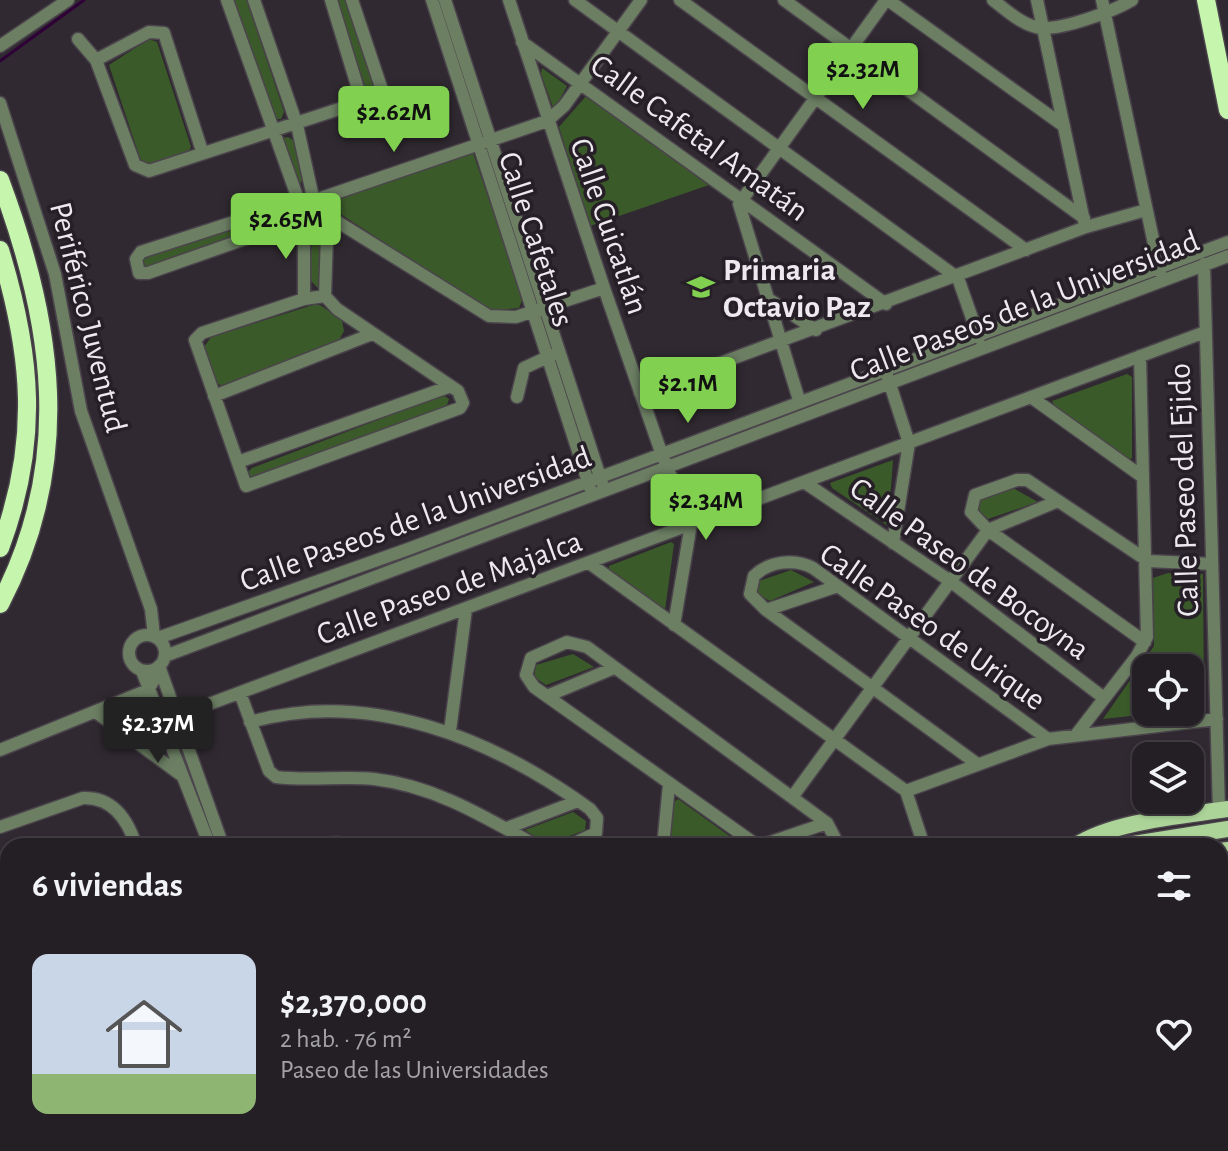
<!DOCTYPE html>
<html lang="es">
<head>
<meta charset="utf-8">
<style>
  body { margin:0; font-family:"Alegreya Sans",sans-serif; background:#2c272d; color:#f1f3f6; height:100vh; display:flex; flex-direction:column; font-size:30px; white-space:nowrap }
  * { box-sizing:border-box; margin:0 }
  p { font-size:26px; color:#a3a2a7 }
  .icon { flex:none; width:44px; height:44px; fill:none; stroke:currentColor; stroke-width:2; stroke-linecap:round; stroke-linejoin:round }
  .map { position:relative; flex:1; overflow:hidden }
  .panel { position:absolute; left:0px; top:838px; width:1228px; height:314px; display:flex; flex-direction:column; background:#241f25; border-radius:24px 24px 0 0; box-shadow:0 2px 6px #0004,0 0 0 2px #413d42 }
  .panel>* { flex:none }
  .controls { position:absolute; left:1132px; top:654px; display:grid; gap:16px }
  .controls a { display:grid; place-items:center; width:72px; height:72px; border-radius:16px; background:#241f25; box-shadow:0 2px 6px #0004,0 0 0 2px #413d42; font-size:40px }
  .price { position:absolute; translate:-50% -68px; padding:0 18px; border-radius:8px; background:#81d050; color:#111; font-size:26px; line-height:52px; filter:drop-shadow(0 2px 4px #0008) }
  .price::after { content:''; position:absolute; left:50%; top:48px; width:24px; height:18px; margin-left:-12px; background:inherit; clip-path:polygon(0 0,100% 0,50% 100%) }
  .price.selected { background:#222; color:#fff }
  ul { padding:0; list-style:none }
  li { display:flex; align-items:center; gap:24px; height:200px; padding:0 32px }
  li+li { border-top:2px solid #413d42 }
  li span { display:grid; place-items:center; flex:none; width:224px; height:160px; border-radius:16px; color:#555 }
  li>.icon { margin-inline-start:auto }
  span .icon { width:96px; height:96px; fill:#fffc; stroke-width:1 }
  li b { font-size:34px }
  h2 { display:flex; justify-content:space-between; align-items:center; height:96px; padding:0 32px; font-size:34px }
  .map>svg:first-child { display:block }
  .green { fill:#3b5a29 }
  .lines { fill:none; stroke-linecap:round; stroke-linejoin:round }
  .stream { stroke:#2f0038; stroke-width:3 }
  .minor-casing { stroke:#4b444c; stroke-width:15 }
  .major-casing { stroke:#4b444c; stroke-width:19 }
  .highway-casing { stroke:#4b444c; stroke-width:21 }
  .minor { stroke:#6c7f63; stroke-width:12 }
  .major { stroke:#acd498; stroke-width:16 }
  .highway { stroke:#c6f5ad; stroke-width:18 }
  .labels { text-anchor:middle; stroke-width:7; stroke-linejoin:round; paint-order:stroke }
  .street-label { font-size:32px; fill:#eee9ef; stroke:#261f27 }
  .poi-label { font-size:32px; font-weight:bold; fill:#eee9ef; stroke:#261f27; text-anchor:start }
</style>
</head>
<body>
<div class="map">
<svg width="1228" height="1151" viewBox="0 0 1228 1151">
  <rect width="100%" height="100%" fill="#302931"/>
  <path class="green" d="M234 0H247L284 112 281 119H274Z
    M334 0H349L376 87 371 92 364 89Z
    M149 39 157 42 191 147 188 153 147 166 142 164 109 65Z
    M542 68 567 86 554 110 541 74Z
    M587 95 709 185 590 226 559 127Z
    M288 137 293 140 303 179 300 184 296 183 281 143 283 138Z
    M473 153 523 298 519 308 489 311 342 215 336 207 338 201 345 196Z
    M274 214 282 216V222L144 269 139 267 142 256Z
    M312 239 318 240 321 245 323 280 318 288 309 279Z
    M313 305H320L342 320 344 331 339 340 223 386 216 383 204 347 211 337Z
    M1127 374 1132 377V458L1129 460 1055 407 1052 401Z
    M443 395 449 399 446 408 257 480 248 479 247 473 252 468Z
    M893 460 888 526 832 488 830 483Z
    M1013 488 1038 502 988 519 977 510 979 500Z
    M671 542 674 544 665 610 609 571V566Z
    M791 570 814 582 770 601 755 593 756 582Z
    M1168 573 1203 574 1204 708 1190 709V668H1146V712H1167L1103 719 1154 646 1153 578Z
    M573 654 594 667 546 685 534 677 536 665Z
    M146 705 165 745 162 749 119 719 120 714Z
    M678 799 735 840 734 845 668 846 674 802Z
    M573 812 586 821 585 830C561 839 548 847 525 830Z
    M8 1005V1120L0 1123V1007Z"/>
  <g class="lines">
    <path class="stream" d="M0 61 84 0"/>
    <g class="minor-casing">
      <path id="minor" d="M227 0 298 199
        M254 0 297 125 312 193
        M331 0 362 102
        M432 0 590 488
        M445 0 602 483
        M509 0 604 288 662 455 691 524 674 625
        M575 0 958 278 979 338
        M680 0 1026 250
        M784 0 1084 218
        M888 0 1064 126
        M993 0C1006 10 1024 27 1042 28 1064 29 1112 12 1132 0
        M1037 0 1084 221
        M1102 0 1160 272
        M78 39 96 60
        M522 42 886 304
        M0 46 68 0
        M0 103 55 274 81 411 151 609 154 636
        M202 151 164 33 149 32 96 60 135 165 149 171 379 96 381 87 352 0
        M321 198 547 121 564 106 641 0
        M296 202 141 252 136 259 139 273H148L299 220
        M325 214 489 316 516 317 604 288
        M320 221 327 234 325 296 337 309 458 391 463 403 460 408 246 486 195 340 202 333 304 299 325 296
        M1204 264 1219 811
        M767 298 816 330
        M304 299V224
        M888 378 909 443 893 543
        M640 393 1086 227 1146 210
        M214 396 372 334
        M517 397 524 368 552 355
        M1031 397 1140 475
        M799 400 739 204 886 0
        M238 462 451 386
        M804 482 950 581 1104 698
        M589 563 906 791
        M766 610 838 586
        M129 653a18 18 0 1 1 36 0a18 18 0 1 1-36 0Z
        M158 638 411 548 1228 242
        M1145 642 988 530 971 512 975 495 1017 480H1027L1148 561 1212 564
        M165 656 1228 256
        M159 666 223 846
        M142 671 210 846
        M240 693 269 771 276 777C307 781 342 776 374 779 435 786 485 817 537 846
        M547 696 614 668
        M97 713 181 775
        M161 722 1205 332
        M250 722C371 688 493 739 590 809L597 818 596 833 568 846
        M450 731 466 609
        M1076 735 1137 656 1147 637 1140 356
        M0 750 148 690 160 670
        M976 763 766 610 750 594 754 576C769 561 795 558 813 568L1048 739
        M906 791 1048 739 1217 719
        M906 791 924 846
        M793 796 988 530 1058 501
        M0 827 83 798C113 797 128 820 136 846
        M507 828 578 801
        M297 846 337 843 370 846
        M663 846 669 785
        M758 846 534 687 526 675 531 658 567 642 587 647 827 823 839 846
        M759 846 827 823
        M0 910 8 908
        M0 930 8 928
        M0 998 8 996
        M0 1129 8 1126
        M845 1144 847 1151
        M860 1144 861 1151
        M204 1151 222 1144"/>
    </g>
    <g class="major-casing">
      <path id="major" d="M1075 846C1113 821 1183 816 1228 809
        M1121 846 1228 829
        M1220 851 1228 850
        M1220 868 1228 866
        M252 1151 271 1144
        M330 1151 349 1144"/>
    </g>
    <g class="highway-casing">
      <path id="highway" d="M1206 0 1228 110
        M0 180C54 324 74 463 0 604
        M0 250C32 355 40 442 0 548"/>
    </g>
    <use href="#minor" class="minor"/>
    <use href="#major" class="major"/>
    <use href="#highway" class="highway"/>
  </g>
  <defs>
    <g id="school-bare" transform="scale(2.16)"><path d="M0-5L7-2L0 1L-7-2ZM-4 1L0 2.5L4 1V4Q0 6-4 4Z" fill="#81d050" stroke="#261f27" stroke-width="2.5" paint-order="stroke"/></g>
  </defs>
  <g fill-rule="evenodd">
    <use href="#school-bare" x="701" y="287"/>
  </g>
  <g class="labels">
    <g class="street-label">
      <text transform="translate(700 137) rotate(36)" y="11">Calle Cafetal Amatán</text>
      <text transform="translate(610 226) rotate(71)" y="11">Calle Cuicatlán</text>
      <text transform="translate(537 239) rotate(72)" y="11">Calle Cafetales</text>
      <text transform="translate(1024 305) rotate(-21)" y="11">Calle Paseos de la Universidad</text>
      <text transform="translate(89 317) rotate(76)" y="11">Periférico Juventud</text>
      <text transform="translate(1183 490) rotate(-92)" y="11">Calle Paseo del Ejido</text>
      <text transform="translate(415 518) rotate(-20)" y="11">Calle Paseos de la Universidad</text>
      <text transform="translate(970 568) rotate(36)" y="11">Calle Paseo de Bocoyna</text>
      <text transform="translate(449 587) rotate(-20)" y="11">Calle Paseo de Majalca</text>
      <text transform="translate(933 626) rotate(35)" y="11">Calle Paseo de Urique</text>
    </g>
    <g class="poi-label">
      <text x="723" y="280">Primaria<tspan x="723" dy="37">Octavio Paz</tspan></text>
    </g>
  </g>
</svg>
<div class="controls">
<a><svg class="icon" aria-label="locate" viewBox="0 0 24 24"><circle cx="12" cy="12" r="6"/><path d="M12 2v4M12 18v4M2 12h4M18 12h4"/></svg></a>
<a><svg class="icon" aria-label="layers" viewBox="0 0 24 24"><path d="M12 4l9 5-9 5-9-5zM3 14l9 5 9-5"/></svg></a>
</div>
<b class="price" style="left:863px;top:111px">$2.32M</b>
<b class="price" style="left:394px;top:154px">$2.62M</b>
<b class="price" style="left:286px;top:261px">$2.65M</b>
<b class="price" style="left:688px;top:425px">$2.1M</b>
<b class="price" style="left:706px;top:542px">$2.34M</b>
<b class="price selected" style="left:158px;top:765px">$2.37M</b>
<section class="panel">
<h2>6 viviendas<svg class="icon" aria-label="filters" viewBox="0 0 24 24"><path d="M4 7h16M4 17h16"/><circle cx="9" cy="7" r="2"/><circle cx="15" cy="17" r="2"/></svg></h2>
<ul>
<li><span style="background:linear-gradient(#c9d6e8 75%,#8fb573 0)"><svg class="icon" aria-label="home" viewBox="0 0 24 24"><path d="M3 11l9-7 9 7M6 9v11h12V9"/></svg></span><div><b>$2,370,000</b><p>2 hab. · 76 m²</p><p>Paseo de las Universidades</p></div><svg class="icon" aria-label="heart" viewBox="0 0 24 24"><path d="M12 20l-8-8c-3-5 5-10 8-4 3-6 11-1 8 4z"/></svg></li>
</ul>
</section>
</div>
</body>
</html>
